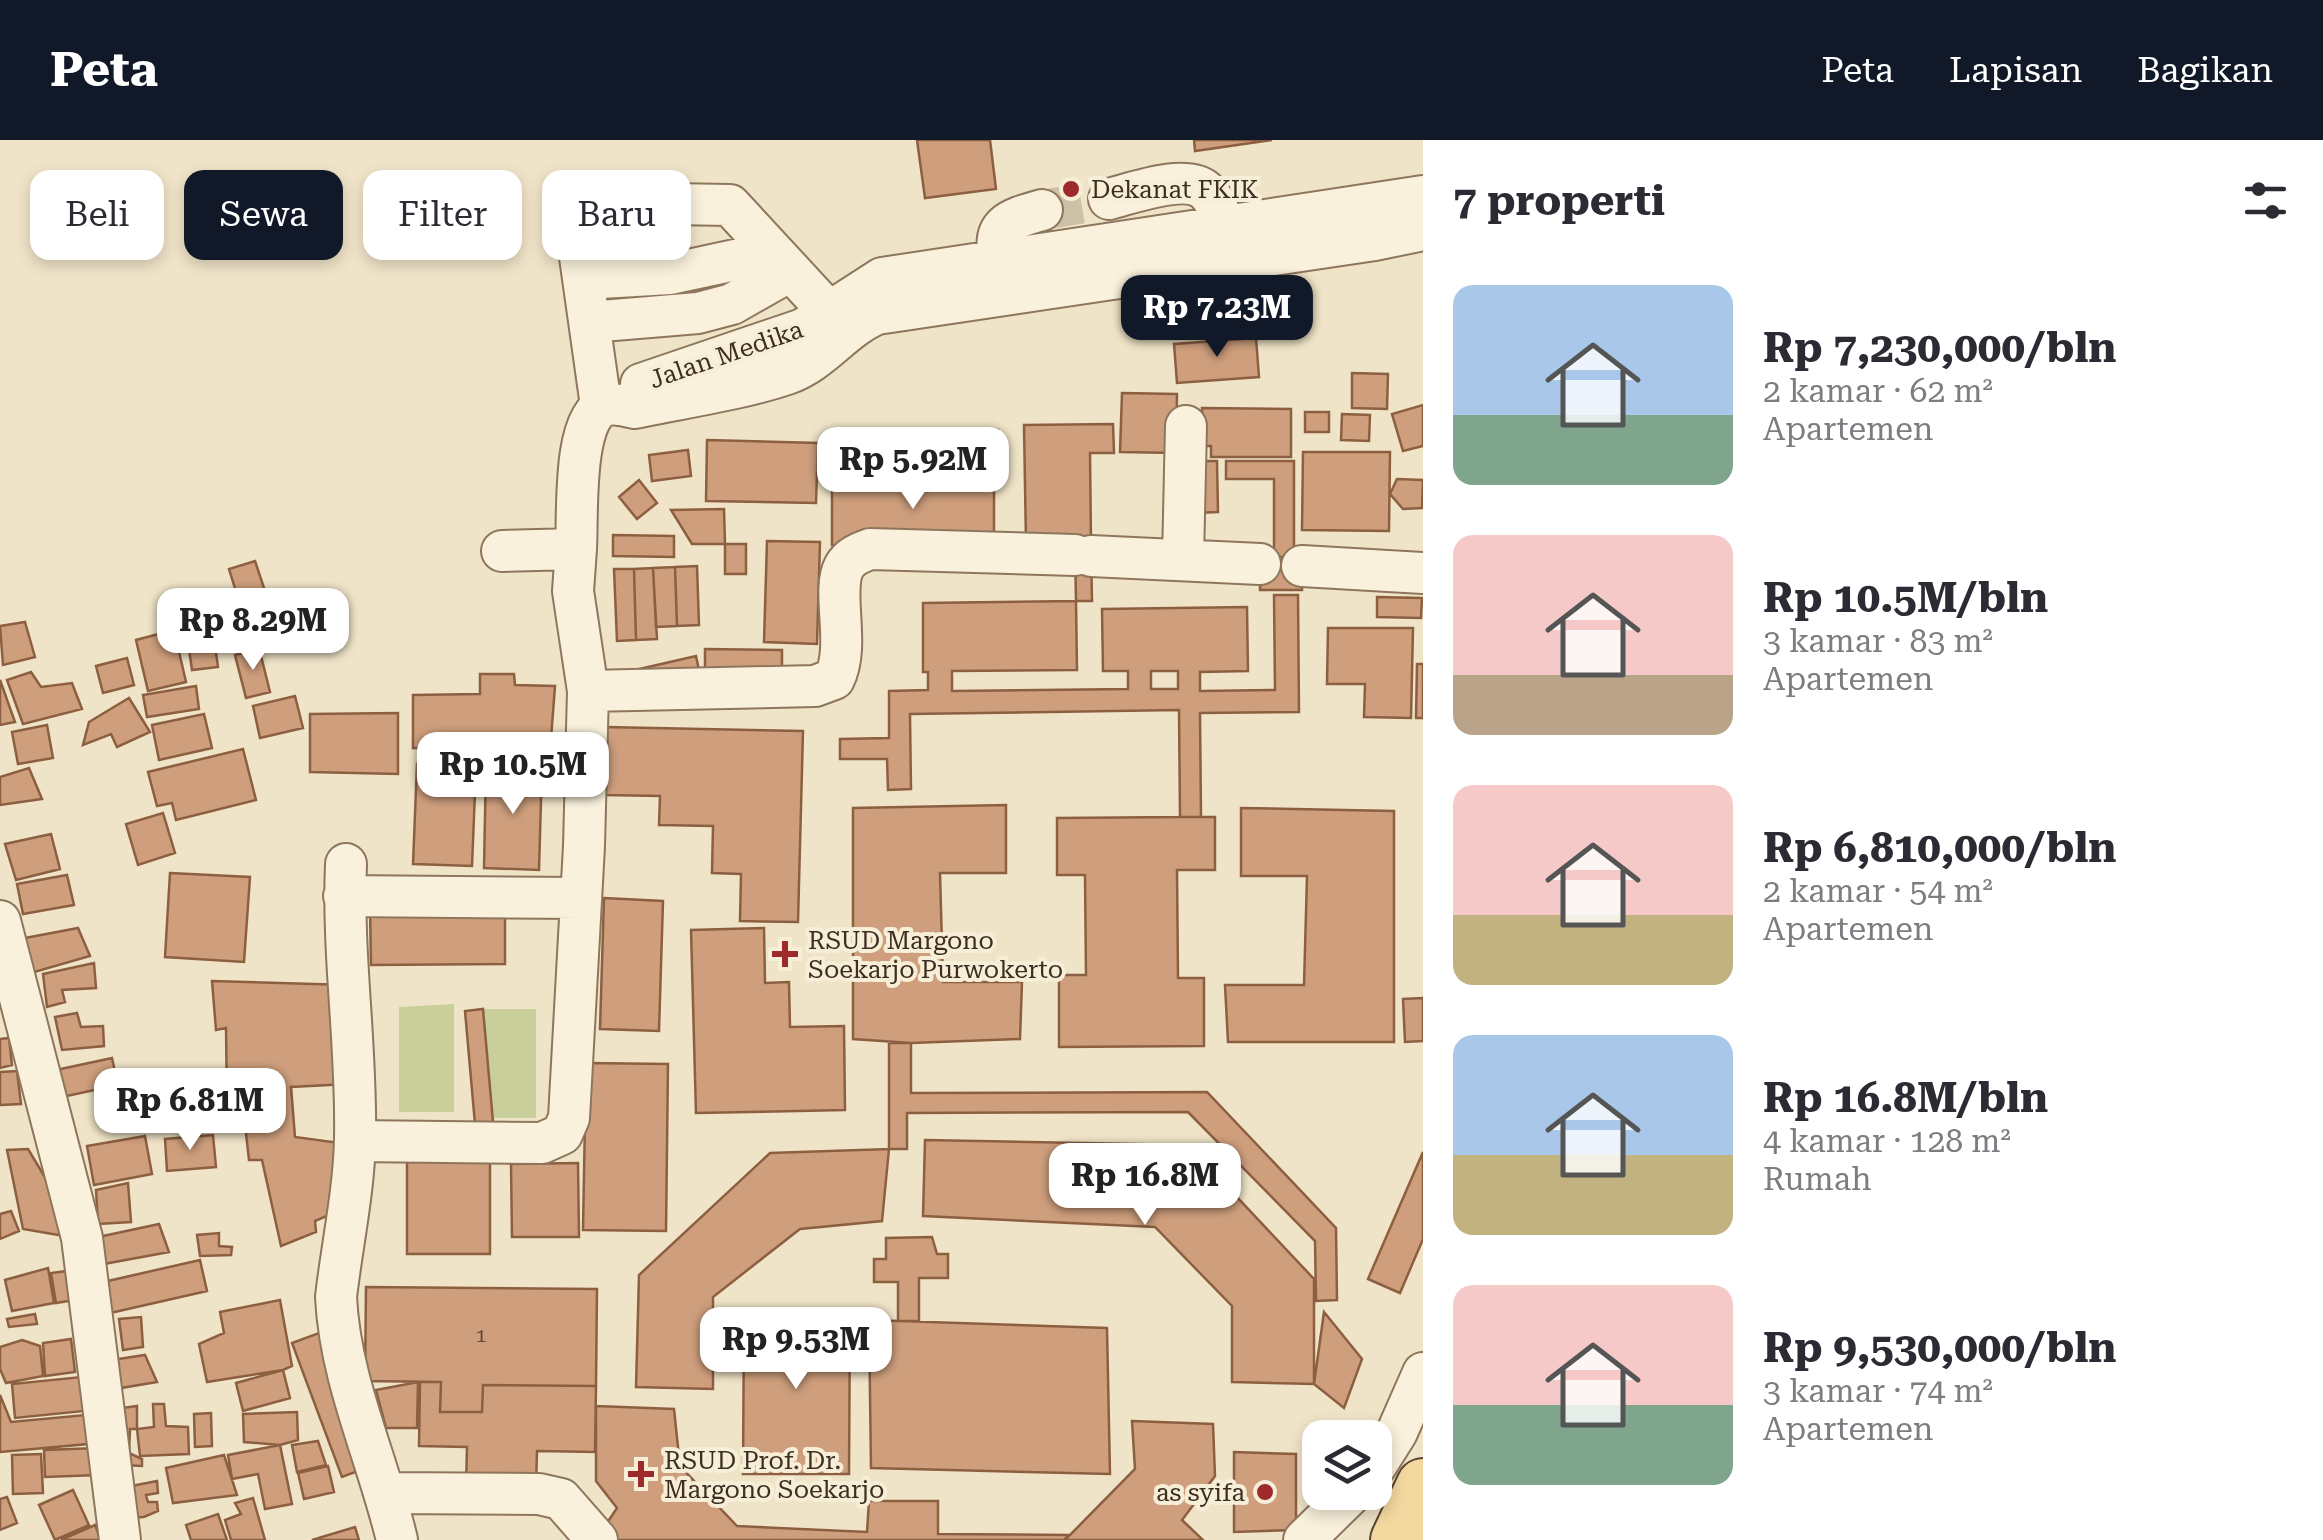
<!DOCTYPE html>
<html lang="id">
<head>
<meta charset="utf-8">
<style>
  body { margin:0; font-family:"Roboto Serif",serif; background:#f2f2f3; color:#2b2b33; height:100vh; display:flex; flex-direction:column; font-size:38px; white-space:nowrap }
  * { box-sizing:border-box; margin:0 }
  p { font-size:32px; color:#7c7c81 }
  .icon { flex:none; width:55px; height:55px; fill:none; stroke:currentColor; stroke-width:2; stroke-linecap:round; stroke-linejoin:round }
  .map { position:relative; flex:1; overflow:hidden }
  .panel { display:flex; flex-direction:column; background:#fff; width:900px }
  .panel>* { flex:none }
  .guide { position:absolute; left:30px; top:30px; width:950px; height:90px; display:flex; gap:20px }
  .tools { position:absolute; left:1302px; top:1280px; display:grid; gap:20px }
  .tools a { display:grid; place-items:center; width:90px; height:90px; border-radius:20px; background:#fff; box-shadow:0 5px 15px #0003; font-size:50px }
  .price { position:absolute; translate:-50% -85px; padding:0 22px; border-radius:20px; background:#fff; color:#222; font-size:32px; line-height:65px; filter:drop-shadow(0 2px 5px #0008) }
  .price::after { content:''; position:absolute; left:50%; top:60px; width:30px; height:22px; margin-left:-15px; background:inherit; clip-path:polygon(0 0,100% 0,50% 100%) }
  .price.active { background:#111827; color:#fff }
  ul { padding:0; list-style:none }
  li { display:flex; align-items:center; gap:30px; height:250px; padding:0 30px }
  li span { display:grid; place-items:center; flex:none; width:280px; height:200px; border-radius:20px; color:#555 }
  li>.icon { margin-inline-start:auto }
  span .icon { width:120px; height:120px; fill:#fffc; stroke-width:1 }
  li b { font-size:42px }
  h2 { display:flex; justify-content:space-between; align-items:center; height:120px; padding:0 30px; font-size:42px }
  .tag { padding:0 35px; border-radius:20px; background:#fff; box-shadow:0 5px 15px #0003; font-size:35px; line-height:90px }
  .tag.active { background:#111827; color:#fff }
  header { display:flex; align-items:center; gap:60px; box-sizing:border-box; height:140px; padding:0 50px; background:#111827; color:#fff }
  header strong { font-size:48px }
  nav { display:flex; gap:55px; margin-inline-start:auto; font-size:35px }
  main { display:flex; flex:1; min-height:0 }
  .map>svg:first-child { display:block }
  .green { fill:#c9cf9b }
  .building { fill:#cf9f7d; stroke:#8d5f41; stroke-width:2.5; fill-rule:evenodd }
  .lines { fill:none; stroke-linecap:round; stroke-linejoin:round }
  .minor-tunnel { stroke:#ccc0a6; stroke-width:40; stroke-dasharray:40 20; stroke-linecap:butt }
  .minor-casing { stroke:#8d765c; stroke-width:44 }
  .major-casing { stroke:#5b4430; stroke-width:56 }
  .minor { stroke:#faf1dc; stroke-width:40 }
  .major { stroke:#f3d9a0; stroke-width:52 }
  .poi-dot { fill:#9e2a2b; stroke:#f7eed8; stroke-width:4 }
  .labels { text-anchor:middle; stroke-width:8; stroke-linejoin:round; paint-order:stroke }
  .number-label { font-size:20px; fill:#624a37 }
  .poi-label { font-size:25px; fill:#3d2e20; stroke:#f7eed8; text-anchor:start }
  .street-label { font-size:25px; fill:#3d2e20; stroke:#f7eed8 }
</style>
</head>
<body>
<header>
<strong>Peta</strong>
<nav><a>Peta</a><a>Lapisan</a><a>Bagikan</a></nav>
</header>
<main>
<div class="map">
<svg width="1423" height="1400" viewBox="0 0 1423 1400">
  <rect width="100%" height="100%" fill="#f0e4c8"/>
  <path class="green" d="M454 864V972H399V867Z
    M483 869H536V978H481Z"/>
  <path class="building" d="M917 0H990L996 49 925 58Z
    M1194 0H1272L1195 11Z
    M1256 198 1259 237 1177 243 1174 204Z
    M1352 233 1388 234 1387 269 1352 268Z
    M1122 253 1177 254 1176 313 1120 312Z
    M1423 265V306L1403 311 1392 274Z
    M1202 268 1291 269V317H1211V306H1202Z
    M1305 272H1329V292H1305Z
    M1342 274 1370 275 1369 301 1341 300Z
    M1113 284 1114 313H1090L1091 404H1026L1024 285Z
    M907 289 998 290V333H906Z
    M707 300 818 303 816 363 706 361Z
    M688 310 691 336 652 341 649 315Z
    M1303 312H1390L1389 391 1302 390Z
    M1195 321H1217L1218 372 1196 373Z
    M1226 321H1294V417H1274V339H1226Z
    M832 339 994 340V406L832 405Z
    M1397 339 1423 340 1422 368 1403 369 1390 354Z
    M639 340 657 363 637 379 619 357Z
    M724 369 725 404H692L671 370Z
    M613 395 674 396V417L613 416Z
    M767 401 820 402 817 504 764 502Z
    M725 404H746V434H725Z
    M1075 404H1091L1092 461H1076Z
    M1260 417H1302V450H1260Z
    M255 421 271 469 244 477 229 429Z
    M697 426 699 485 677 486 675 427Z
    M675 427 677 486 656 487 653 428Z
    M653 428 657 499 636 500 634 429Z
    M614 429H634L636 500 617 501Z
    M1274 455H1298L1299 572 1200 573 1201 677H1180L1179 570 910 574 911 649 888 650 887 619H840V599L889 598V551L928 550V532H923V463L1076 461 1077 530 952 531V551L1128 549V531H1103L1102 469 1247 467 1248 531 1200 532V551L1275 550ZM1151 531H1178V549H1151Z
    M1377 457 1422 458 1421 478 1377 477Z
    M25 482 35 517 3 525 0 486Z
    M212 485 218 527 192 530 186 488Z
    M1328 488H1413L1411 578 1364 577 1365 544H1327Z
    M174 490 186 542 148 551 136 500Z
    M259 508 270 552 246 558 235 515Z
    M705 509 782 510V542H705Z
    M696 516 700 535 639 549 635 530Z
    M127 518 134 545 103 553 96 526Z
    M1417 524H1423V578H1416Z
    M31 532 41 547 72 543 82 569 23 584 7 540Z
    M480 534H514L515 545 555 546 551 599 456 593V609L413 608V555L480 554Z
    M0 540 15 582 0 585Z
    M196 546 199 569 147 577 143 555Z
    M295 556 303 588 260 598 253 566Z
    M129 558 150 592 117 607 111 594 83 605 89 582Z
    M398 573V634L310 632V574Z
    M204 574 212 608 159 620 152 585Z
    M47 585 53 618 18 624 12 592Z
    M605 587 803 591 798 782 740 781 741 734 712 733 713 686 659 685 660 656 604 655Z
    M243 609 256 660 176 680 172 663 157 666 148 632Z
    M417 624 476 627 472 726 413 724Z
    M486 624 542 625 539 730 484 728Z
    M29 628 42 659 0 665V637Z
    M1006 665V733H940L943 842H1022L1020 899 911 903 853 899V668Z
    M1241 668 1394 671V902H1228L1225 845H1304L1307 736H1241Z
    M163 673 175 713 138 725 126 684Z
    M1180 677H1215V730H1177L1178 838H1204V906L1059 907V835H1086L1085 735H1057V678Z
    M51 694 60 729 16 740 5 704Z
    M170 733 250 737 244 822 165 817Z
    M67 735 74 765 23 774 17 744Z
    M604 758 663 761 659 891 600 889Z
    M505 766V824L371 825 370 767Z
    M78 788 90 816 31 833 25 798Z
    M764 788 765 843 789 842 790 887 844 886 845 970 696 973 691 790Z
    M94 823 96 848 62 850 65 862 47 867 43 834Z
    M212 841 348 845V944L291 947 295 997 347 1004 345 1068 315 1081 316 1092 281 1106 262 1020H249L243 966 227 963 226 888 216 890Z
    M1423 858V901L1405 902 1403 859Z
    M483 869 493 982 475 984 465 871Z
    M77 873 81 887 103 886 104 906 62 910 55 877Z
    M9 898 12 925 0 928V899Z
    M889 903H911V953L1207 952 1336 1088 1337 1160 1316 1161 1315 1101 1188 972 907 973V1009H889Z
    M112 918 118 945 62 957 56 930Z
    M586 923 668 924 666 1091 583 1090Z
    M17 931 21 964 0 965V932Z
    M203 931 208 981 172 985 167 934Z
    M213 995 216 1027 167 1031 165 999Z
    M145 996 152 1034 94 1045 87 1006Z
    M925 1000 1188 1005 1314 1139V1244L1232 1242V1166L1155 1087 923 1076Z
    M28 1009 82 1099 23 1089 7 1010Z
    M889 1009 882 1081 800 1089 713 1157V1249L636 1247 639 1135 770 1013Z
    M1423 1012V1099L1400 1153 1368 1139Z
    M407 1013H490V1114H407Z
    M578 1023 579 1097H512L511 1024Z
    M128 1043 131 1082 98 1084 96 1050Z
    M11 1071 19 1091 0 1099V1074Z
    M159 1084 169 1112 93 1126 89 1099Z
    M219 1093V1106L232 1107 231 1115 200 1116 197 1095Z
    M932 1097 937 1114H948V1138H919V1181H898V1142H874V1119H886V1098Z
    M200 1120 207 1151 106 1174 99 1143Z
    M48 1128 54 1163 12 1171 5 1140Z
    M75 1130V1160L56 1163 51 1133Z
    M366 1147 597 1149 596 1246 483 1245 482 1272H440L441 1242 365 1241Z
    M280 1160 292 1226 283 1230 207 1242 199 1204 224 1193 220 1172Z
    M744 1171H850L849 1334H743Z
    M1324 1172 1362 1219 1344 1268 1314 1244Z
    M35 1174 37 1184 9 1187 7 1179Z
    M141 1177 143 1207 123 1210 119 1179Z
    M869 1180 1107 1188 1110 1334 871 1328Z
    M319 1193 369 1327 342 1337 292 1203Z
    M71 1199 75 1232 45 1236 43 1203Z
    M22 1200 40 1206 43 1236 6 1243 0 1229V1207Z
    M145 1215 157 1242 121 1248 112 1220Z
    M283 1230 290 1258 243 1271 236 1243Z
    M91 1236 94 1270 15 1278 12 1244Z
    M418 1242 417 1288H386L376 1250Z
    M420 1242H441L440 1272H482L483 1245 596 1246 595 1312 537 1311 536 1347 466 1346 467 1307 419 1306Z
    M0 1255 11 1282 96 1274 99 1303 0 1312Z
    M153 1264H164L166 1286 188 1287 189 1314 140 1316 137 1289 154 1287Z
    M137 1266V1289H130L129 1313 142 1319V1326L123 1325 122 1268Z
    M596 1266 674 1269 680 1326 737 1386 867 1392 869 1361H938V1394L1069 1395 1064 1400H603L599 1395 617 1368 596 1341Z
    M297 1272 298 1300 280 1305 244 1302 243 1274Z
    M211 1273 212 1306 195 1307 194 1274Z
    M1132 1281 1213 1284 1215 1336 1182 1380 1203 1400H1065L1135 1329Z
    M318 1301 326 1325 297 1332 292 1305Z
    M280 1305 292 1364 265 1369 258 1334 232 1339 228 1315Z
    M97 1308 98 1335 45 1337 44 1310Z
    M1234 1312 1296 1314V1390L1234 1392Z
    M41 1314 43 1353 13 1354 12 1315Z
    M224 1315 237 1355 173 1363 166 1328Z
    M328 1326 334 1352 304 1359 298 1333Z
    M157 1341 158 1353 146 1355 148 1362H157L158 1371 144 1377 127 1378 126 1347Z
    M73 1350 89 1385 55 1400 39 1365Z
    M7 1357 17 1383 0 1390V1359Z
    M253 1358 265 1400H231L225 1380 241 1374 235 1363Z
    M218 1374 227 1400H191L186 1385Z
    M95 1385 101 1400H61Z
    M355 1387 359 1400H312Z"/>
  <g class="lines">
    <path class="minor-tunnel" d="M1042 70 1109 59"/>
    <g class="minor-casing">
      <path id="minor" d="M1109 59C1133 53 1186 33 1206 51 1216 60 1220 75 1225 87
        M1000 121C990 84 1010 79 1042 70
        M583 139 670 134 772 112
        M590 182 698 173 732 164 790 131
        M641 244 803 189 882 138 1423 56
        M601 266 580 117V88L592 73 611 63 730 65 828 171 843 193
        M576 409C578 378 572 278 604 266 615 262 624 266 635 268 682 258 743 249 787 234 822 222 843 188 877 174L1375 100 1423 90
        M502 411 576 409 573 451 588 551
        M1091 416 1260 424
        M1183 419 1186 286
        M1302 426 1423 433
        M346 724C342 815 357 907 355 998 354 1051 342 1105 336 1157 340 1241 378 1319 397 1400
        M344 756 581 758
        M0 781 82 1098 120 1400
        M355 1001 542 1003 562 994 569 978 584 706 588 551 815 546 834 539C851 506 831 451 844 427 850 416 860 413 870 409L1075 415
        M1375 1327 1397 1292 1423 1233
        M386 1353 539 1354 561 1359 597 1400
        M1304 1400 1353 1352"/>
    </g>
    <g class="major-casing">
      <path id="major" d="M1397 1400 1423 1345"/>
    </g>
    <use href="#minor" class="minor"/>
    <use href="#major" class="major"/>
  </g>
  <g class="poi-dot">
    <circle cx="1071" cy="49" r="10"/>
    <path d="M780 799h10v10h10v10h-10v10h-10v-10h-10v-10h10z"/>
    <path d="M636 1319h10v10h10v10h-10v10h-10v-10h-10v-10h10z"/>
    <circle cx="1265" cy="1352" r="10"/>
  </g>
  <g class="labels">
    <g class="number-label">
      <text x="481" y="1202">1</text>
    </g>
    <g class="poi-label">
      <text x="1091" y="58">Dekanat FKIK</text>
      <text x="808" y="809">RSUD Margono<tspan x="808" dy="29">Soekarjo Purwokerto</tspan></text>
      <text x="664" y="1329">RSUD Prof. Dr.<tspan x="664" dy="29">Margono Soekarjo</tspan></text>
      <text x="1245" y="1361" text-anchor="end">as syifa</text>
    </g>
    <g class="street-label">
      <text transform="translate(726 214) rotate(-19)" y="9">Jalan Medika</text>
    </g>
  </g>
</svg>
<div class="tools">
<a><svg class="icon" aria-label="layers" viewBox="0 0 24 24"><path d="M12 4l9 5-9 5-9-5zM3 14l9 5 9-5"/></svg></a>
</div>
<b class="price active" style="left:1217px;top:220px">Rp 7.23M</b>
<b class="price" style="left:913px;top:372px">Rp 5.92M</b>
<b class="price" style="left:253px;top:533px">Rp 8.29M</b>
<b class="price" style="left:513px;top:677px">Rp 10.5M</b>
<b class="price" style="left:190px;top:1013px">Rp 6.81M</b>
<b class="price" style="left:1145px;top:1088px">Rp 16.8M</b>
<b class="price" style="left:796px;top:1252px">Rp 9.53M</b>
<div class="guide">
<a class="tag">Beli</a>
<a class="tag active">Sewa</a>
<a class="tag">Filter</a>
<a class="tag">Baru</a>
</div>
</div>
<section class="panel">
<h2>7 properti<svg class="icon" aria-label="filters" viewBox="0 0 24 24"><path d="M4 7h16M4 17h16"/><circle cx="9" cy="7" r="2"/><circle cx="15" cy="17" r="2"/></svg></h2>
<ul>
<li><span style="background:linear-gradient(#a9c7e8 65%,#7fa58c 0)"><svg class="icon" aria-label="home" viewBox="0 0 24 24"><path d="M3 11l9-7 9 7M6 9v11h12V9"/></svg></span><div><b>Rp 7,230,000/bln</b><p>2 kamar · 62 m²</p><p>Apartemen</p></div></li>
<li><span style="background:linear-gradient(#f6c9c9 70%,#b9a48a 0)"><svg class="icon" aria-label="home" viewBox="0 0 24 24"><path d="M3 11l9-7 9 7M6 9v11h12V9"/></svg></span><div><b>Rp 10.5M/bln</b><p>3 kamar · 83 m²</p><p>Apartemen</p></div></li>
<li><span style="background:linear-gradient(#f6c9c9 65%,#c2b280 0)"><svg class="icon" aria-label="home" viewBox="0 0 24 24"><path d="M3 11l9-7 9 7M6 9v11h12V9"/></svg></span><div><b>Rp 6,810,000/bln</b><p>2 kamar · 54 m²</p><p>Apartemen</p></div></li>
<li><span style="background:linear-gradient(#a9c7e8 60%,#c2b280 0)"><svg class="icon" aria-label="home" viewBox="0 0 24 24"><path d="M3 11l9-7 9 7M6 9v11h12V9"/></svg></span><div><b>Rp 16.8M/bln</b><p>4 kamar · 128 m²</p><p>Rumah</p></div></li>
<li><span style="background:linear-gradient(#f6c9c9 60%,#7fa58c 0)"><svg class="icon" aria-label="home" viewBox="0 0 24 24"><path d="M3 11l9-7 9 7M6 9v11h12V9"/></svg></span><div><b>Rp 9,530,000/bln</b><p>3 kamar · 74 m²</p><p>Apartemen</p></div></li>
</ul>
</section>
</main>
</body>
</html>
